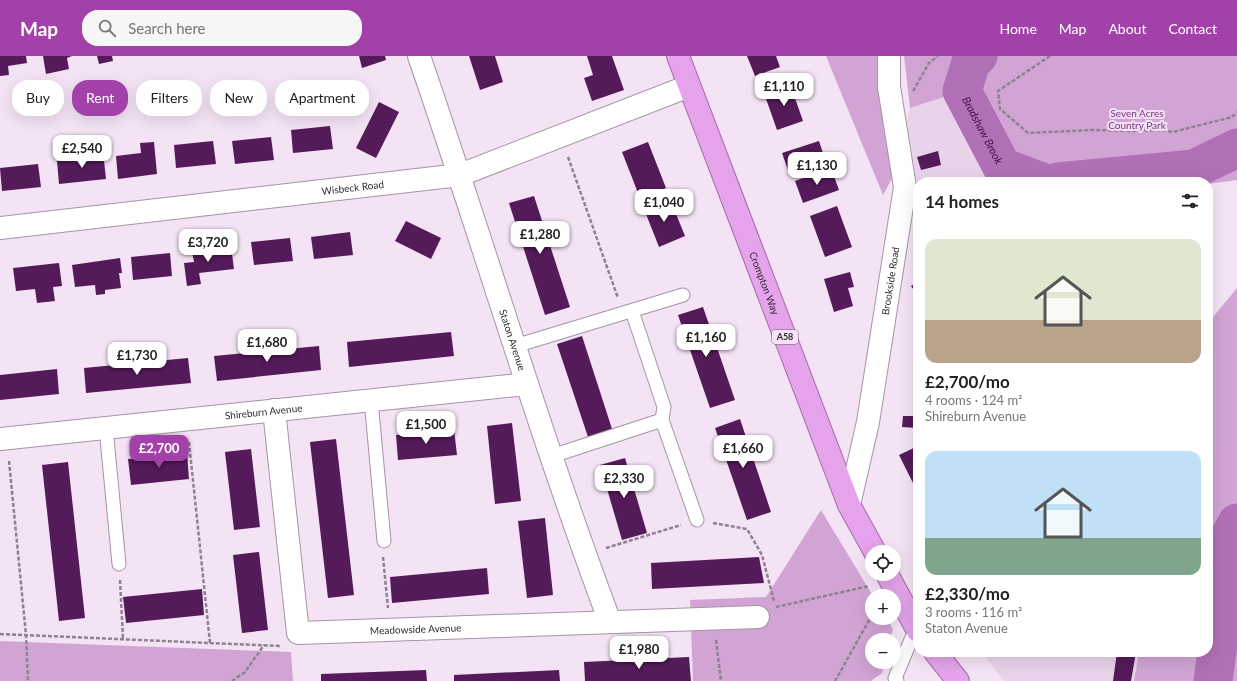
<!DOCTYPE html>
<html lang="en">
<head>
<meta charset="utf-8">
<style>
  body { margin:0; font-family:Lato,sans-serif; background:#f6f6f6; color:#222; height:100vh; display:flex; flex-direction:column; font-size:15px; white-space:nowrap }
  * { box-sizing:border-box; margin:0 }
  p { font-size:13px; color:#767676 }
  .icon { flex:none; width:22px; height:22px; fill:none; stroke:currentColor; stroke-width:2; stroke-linecap:round; stroke-linejoin:round }
  .map { position:relative; flex:1; overflow:hidden }
  .drawer { position:absolute; left:913px; top:121px; width:300px; height:480px; display:flex; flex-direction:column; background:#fff; border-radius:16px; box-shadow:0 4px 16px #0002 }
  .drawer>* { flex:none }
  .banner { position:absolute; left:12px; top:24px; width:380px; height:36px; display:flex; gap:8px }
  .tools { position:absolute; left:865px; top:489px; display:grid; gap:8px }
  .tools a { display:grid; place-items:center; width:36px; height:36px; border-radius:50%; background:#fff; box-shadow:0 4px 16px #0002; font-size:20px }
  .price { position:absolute; translate:-50% -34px; padding:0 9px; border-radius:8px; background:#fff; color:#222; font-size:13px; line-height:26px; filter:drop-shadow(0 1px 2px #0008) }
  .price::after { content:''; position:absolute; left:50%; top:24px; width:12px; height:9px; margin-left:-6px; background:inherit; clip-path:polygon(0 0,100% 0,50% 100%) }
  .price.active { background:#a141a9; color:#fff }
  ul { padding:0; list-style:none }
  li { display:grid; align-content:center; gap:8px; height:212px; padding:0 12px }
  li span { display:grid; place-items:center; height:124px; border-radius:12px; color:#555 }
  li>.icon { margin-inline-start:auto }
  span .icon { width:72px; height:72px; fill:#fffc; stroke-width:1 }
  li b { font-size:17px }
  h2 { display:flex; justify-content:space-between; align-items:center; height:48px; padding:0 12px; font-size:17px }
  .chip { padding:0 14px; border-radius:16px; background:#fff; box-shadow:0 4px 16px #0002; font-size:14px; line-height:36px }
  .chip.active { background:#a141a9; color:#fff }
  header { display:flex; align-items:center; gap:24px; box-sizing:border-box; height:56px; padding:0 20px; background:#a141a9; color:#fff }
  header strong { font-size:19px }
  nav { display:flex; gap:22px; margin-inline-start:auto; font-size:14px }
  .search { width:280px; height:36px; background:#f6f6f6; display:flex; align-items:center; gap:10px; box-sizing:border-box; padding:0 14px; border-radius:16px; color:#767676; font-size:15px }
  .map>svg:first-child { display:block }
  .built { fill:#e9d3ea }
  .green { fill:#d1a4d4 }
  .lines { fill:none; stroke-linecap:round; stroke-linejoin:round }
  .river { stroke:#b070b5; stroke-width:39 }
  .building { fill:#551a5a }
  .service-casing { stroke:#a594a5; stroke-width:15 }
  .minor-casing { stroke:#a594a5; stroke-width:24 }
  .trunk-casing { stroke:#a26aa6; stroke-width:24 }
  .path { stroke:#8e828f; stroke-width:2.5; stroke-dasharray:4 2; stroke-linecap:butt }
  .service { stroke:#fff; stroke-width:13 }
  .minor { stroke:#fff; stroke-width:22 }
  .trunk { stroke:#e4a3ea; stroke-width:22 }
  .labels { text-anchor:middle; stroke-width:4; stroke-linejoin:round; paint-order:stroke }
  .shield { fill:#f4e2f5; stroke:#6c626d; stroke-width:1 }
  .shield-label { font-size:9px; font-weight:bold; fill:#322b33 }
  .park-label { font-size:10px; fill:#7d3084; stroke:#f4e2f5 }
  .street-label { font-size:10px; fill:#322b33; stroke:#f4e2f5 }
  .water-label { font-size:11px; font-style:italic; fill:#480b4d; stroke:#f4e2f5 }
</style>
</head>
<body>
<header>
<strong>Map</strong>
<div class="search"><svg class="icon" aria-label="search" viewBox="0 0 24 24"><circle cx="10" cy="10" r="6"/><path d="M15 15l6 6"/></svg>Search here</div>
<nav><a>Home</a><a>Map</a><a>About</a><a>Contact</a></nav>
</header>
<div class="map">
<svg width="1237" height="625" viewBox="0 0 1237 625">
  <rect width="100%" height="100%" fill="#f4e2f5"/>
  <path class="built" d="M950 39 988 126H918V166L915 156 918 134 907 65 910 52Z
    M982 596H1139L1134 625H1004Z"/>
  <path class="green" d="M826 0H881L901 106 883 139Z
    M904 0H1237V124L1208 128V126H988L950 39 910 52Z
    M1237 232V625H1134L1139 596H1208V267Z
    M821 454 873 540H872V562H886L893 573 890 584H872V606H885L882 617 871 625H693L690 544 766 541Z
    M0 585 291 596 293 625H0Z"/>
  <g class="lines">
    <g class="river">
      <path id="s1" d="M978 0 971 6 962 35 1002 111 1042 126"/>
      <path d="M1058 126 1194 113 1237 92"/>
      <path d="M1213 625 1223 550 1224 509 1231 478 1237 467"/>
    </g>
  </g>
  <path class="building" d="M0 0H26L27 7 8 10 9 19 0 20Z
    M43 0H72L67 2 69 13 46 18Z
    M97 0H112L113 5 99 8Z
    M359 0H385L386 4 362 12Z
    M469 0H495L503 26 480 34Z
    M587 0H612L624 34 592 45 584 22 593 19Z
    M747 0H776L780 11 755 20Z
    M790 28 803 65 777 74 764 37Z
    M379 46 399 56 376 102 356 92Z
    M330 70 333 93 293 97 291 74Z
    M271 81 274 104 235 108 232 85Z
    M213 85 216 108 176 112 174 89Z
    M819 85 826 106 790 120 782 97Z
    M154 86 157 118 118 123 116 100 141 97 140 87Z
    M648 86 666 132 640 142 622 96Z
    M103 95 106 123 59 128 57 105 93 101V96Z
    M938 95 941 109 921 114 917 101Z
    M38 108 41 131 2 135 0 112Z
    M831 112 839 134 803 147 795 125Z
    M534 140 570 251 545 259 509 147Z
    M670 143 685 180 659 191 644 153Z
    M837 150 852 191 825 201 810 160Z
    M406 165 441 182 431 203 395 185Z
    M350 176 353 199 314 203 311 181Z
    M290 182 293 205 254 209 251 186Z
    M231 190 234 213 199 217 201 228 187 230 184 207 194 206 192 195Z
    M170 197 172 220 133 224 131 201Z
    M120 202 122 217H119L121 232 105 234V238L96 239 95 229 75 231 72 209Z
    M59 207 62 230 53 231 55 245 37 247 35 233 16 235 13 212Z
    M850 216 854 231 848 232 853 250 834 256 824 223Z
    M918 226V240L911 230Z
    M703 251 735 344 710 352 678 259Z
    M451 276 454 300 349 311 347 286Z
    M582 280 612 373 588 381 557 288Z
    M319 290 321 314 217 325 214 300Z
    M188 302 191 327 86 337 84 312Z
    M57 313 59 338 0 344V319Z
    M903 360H918V372L902 371Z
    M740 363 771 456 747 464 715 372Z
    M512 367 521 445 495 448 487 370Z
    M454 373 457 399 398 404 396 379Z
    M336 383 354 539 328 542 310 386Z
    M918 390V437L899 399Z
    M251 393 260 471 234 474 225 396Z
    M187 397 189 423 131 429 128 403Z
    M625 402 647 477 622 484 600 409Z
    M68 406 85 562 59 565 42 409Z
    M545 462 553 539 527 542 518 465Z
    M259 496 268 574 242 577 233 499Z
    M759 501 764 527 652 533 651 507Z
    M487 512 489 538 392 547 390 521Z
    M202 533 204 559 126 567 123 541Z
    M1117 596H1136L1131 625H1113Z
    M689 601 691 625H585L584 606Z
    M426 614 427 625H321V618Z
    M559 614 560 625H454V619Z"/>
  <g class="lines">
    <g class="service-casing">
      <path id="service" d="M632 255 664 351 662 364 697 464
        M515 290 683 239
        M371 344 384 485
        M106 372 119 508
        M552 400 662 364
        M897 625 895 622 916 572"/>
    </g>
    <g class="minor-casing">
      <g id="minor">
        <path id="s2" d="M419 0C484 188 540 380 610 566"/>
        <path id="s3" d="M0 172 460 119 689 30"/>
        <path id="s4" d="M274 354 298 577 758 561"/>
        <path id="s5" d="M0 383 527 328"/>
        <path id="s6" d="M849 449 868 366 905 131 889 31V0"/>
      </g>
    </g>
    <g class="trunk-casing">
      <g id="trunk">
        <path id="s7" d="M678 0 849 449 875 496"/>
        <path d="M887 518 918 575"/>
        <path d="M935 596 958 625"/>
      </g>
    </g>
    <path class="path" d="M1050 0 998 35 1000 53 1028 77 1092 74 1133 75 1161 74 1173 76 1232 61 1237 56
      M913 35 929 7 938 0
      M568 101 618 242
      M189 386 210 587
      M9 405 26 579 28 625
      M713 467 747 473 762 499 774 545
      M606 492 681 469
      M383 501 388 552
      M120 524 123 583
      M776 551 869 530
      M0 578 280 590
      M716 584 721 625
      M232 625 245 616 264 589
      M835 625 872 559"/>
    <use href="#service" class="service"/>
    <use href="#minor" class="minor"/>
    <use href="#trunk" class="trunk"/>
  </g>
  <g class="labels">
    <rect class="shield" x="772" y="274" width="26" height="14" rx="3"/>
    <g class="shield-label">
      <text x="785" y="284">A58</text>
    </g>
    <g class="park-label">
      <text x="1137" y="61">Seven Acres<tspan x="1137" dy="12">Country Park</tspan></text>
    </g>
    <g class="street-label">
      <text dy="4" stroke="none"><textPath href="#s3" startOffset="355">Wisbeck Road</textPath></text>
      <text dy="4" stroke="none"><textPath href="#s6" startOffset="228">Brookside Road</textPath></text>
      <text dy="4" stroke="none"><textPath href="#s7" startOffset="243">Crompton Way</textPath></text>
      <text dy="4" stroke="none"><textPath href="#s2" startOffset="299">Staton Avenue</textPath></text>
      <text dy="4" stroke="none"><textPath href="#s5" startOffset="265">Shireburn Avenue</textPath></text>
      <text dy="4" stroke="none"><textPath href="#s4" startOffset="342">Meadowside Avenue</textPath></text>
    </g>
    <g class="water-label">
      <text dy="4" stroke="none"><textPath href="#s1" startOffset="84">Bradshaw Brook</textPath></text>
    </g>
  </g>
</svg>
<div class="tools">
<a><svg class="icon" aria-label="locate" viewBox="0 0 24 24"><circle cx="12" cy="12" r="6"/><path d="M12 2v4M12 18v4M2 12h4M18 12h4"/></svg></a>
<a>+</a>
<a>−</a>
</div>
<b class="price" style="left:784px;top:51px">£1,110</b>
<b class="price" style="left:82px;top:113px">£2,540</b>
<b class="price" style="left:817px;top:130px">£1,130</b>
<b class="price" style="left:664px;top:167px">£1,040</b>
<b class="price" style="left:540px;top:199px">£1,280</b>
<b class="price" style="left:208px;top:207px">£3,720</b>
<b class="price" style="left:706px;top:302px">£1,160</b>
<b class="price" style="left:267px;top:307px">£1,680</b>
<b class="price" style="left:137px;top:320px">£1,730</b>
<b class="price" style="left:426px;top:389px">£1,500</b>
<b class="price active" style="left:159px;top:413px">£2,700</b>
<b class="price" style="left:743px;top:413px">£1,660</b>
<b class="price" style="left:624px;top:443px">£2,330</b>
<b class="price" style="left:639px;top:614px">£1,980</b>
<div class="banner">
<a class="chip">Buy</a>
<a class="chip active">Rent</a>
<a class="chip">Filters</a>
<a class="chip">New</a>
<a class="chip">Apartment</a>
</div>
<section class="drawer">
<h2>14 homes<svg class="icon" aria-label="filters" viewBox="0 0 24 24"><path d="M4 7h16M4 17h16"/><circle cx="9" cy="7" r="2"/><circle cx="15" cy="17" r="2"/></svg></h2>
<ul>
<li><span style="background:linear-gradient(#dfe7d0 65%,#b9a48a 0)"><svg class="icon" aria-label="home" viewBox="0 0 24 24"><path d="M3 11l9-7 9 7M6 9v11h12V9"/></svg></span><div><b>£2,700/mo</b><p>4 rooms · 124 m²</p><p>Shireburn Avenue</p></div></li>
<li><span style="background:linear-gradient(#bfe0f5 70%,#7fa58c 0)"><svg class="icon" aria-label="home" viewBox="0 0 24 24"><path d="M3 11l9-7 9 7M6 9v11h12V9"/></svg></span><div><b>£2,330/mo</b><p>3 rooms · 116 m²</p><p>Staton Avenue</p></div></li>
</ul>
</section>
</div>
</body>
</html>
